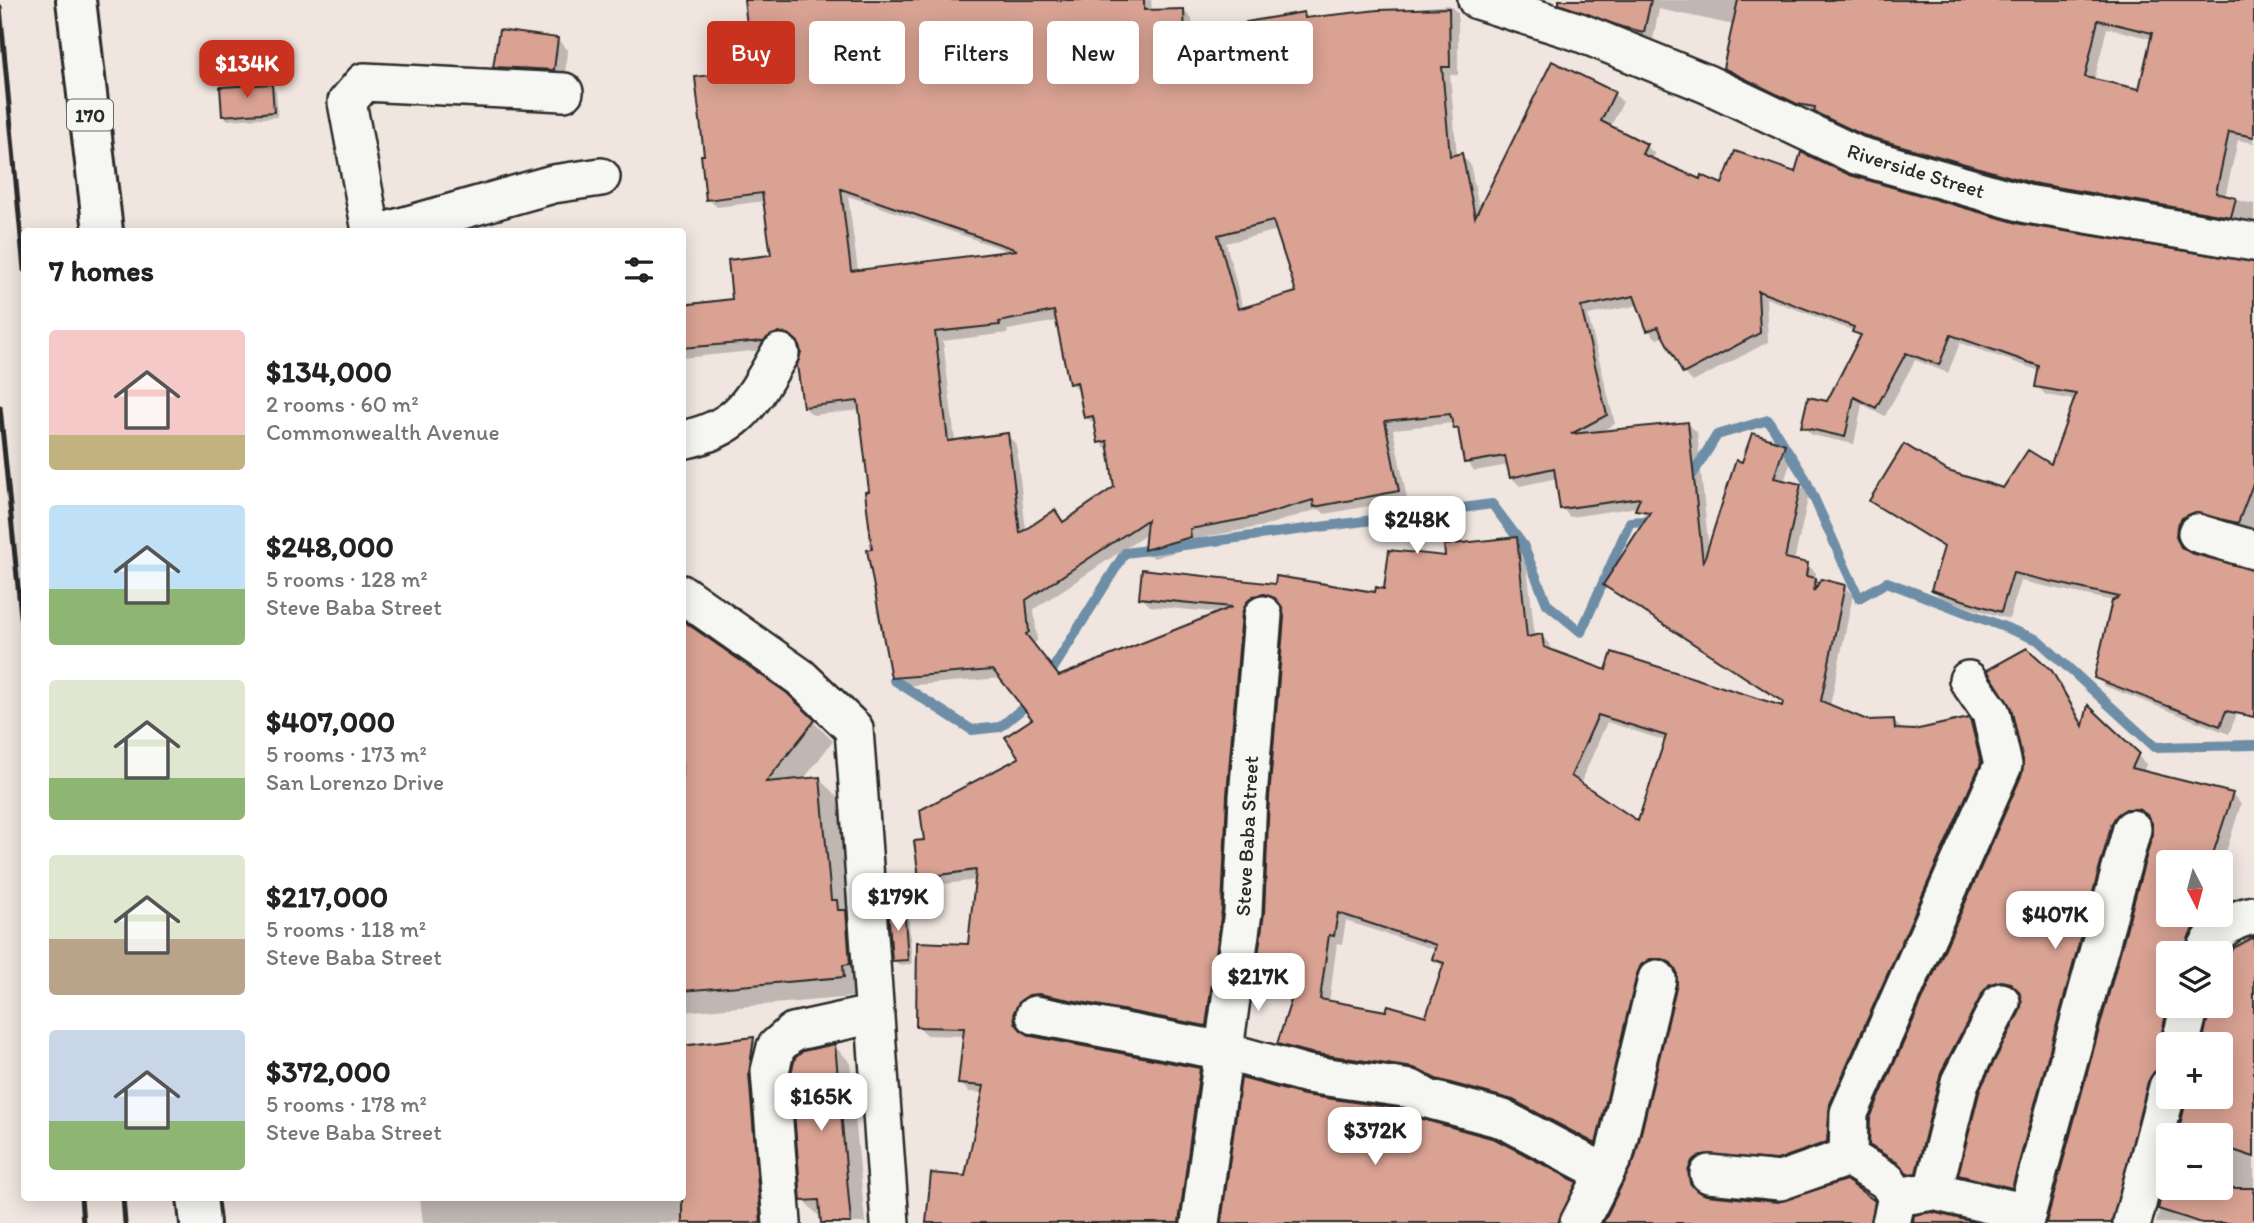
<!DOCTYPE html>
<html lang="en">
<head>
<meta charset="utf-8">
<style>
  body { margin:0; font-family:Itim,sans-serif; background:#f2f2f2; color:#222; height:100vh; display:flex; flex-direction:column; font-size:26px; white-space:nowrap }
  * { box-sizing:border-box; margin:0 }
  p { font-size:23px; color:#767676 }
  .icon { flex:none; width:38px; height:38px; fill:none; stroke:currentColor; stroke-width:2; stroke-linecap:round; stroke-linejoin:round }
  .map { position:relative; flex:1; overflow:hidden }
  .side { position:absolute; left:21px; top:228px; width:665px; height:973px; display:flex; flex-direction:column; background:#fff; border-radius:7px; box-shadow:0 4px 18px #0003 }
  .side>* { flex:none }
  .banner { position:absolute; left:707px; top:21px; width:665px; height:63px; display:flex; gap:14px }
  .needle { width:46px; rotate:174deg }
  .tools { position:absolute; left:2156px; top:850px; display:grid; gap:14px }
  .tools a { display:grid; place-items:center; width:77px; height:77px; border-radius:7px; background:#fff; box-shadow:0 4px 18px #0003; font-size:35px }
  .price { position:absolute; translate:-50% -60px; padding:0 16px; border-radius:14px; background:#fff; color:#222; font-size:23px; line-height:46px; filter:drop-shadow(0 2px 4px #0008) }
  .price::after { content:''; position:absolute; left:50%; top:42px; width:21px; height:16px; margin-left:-10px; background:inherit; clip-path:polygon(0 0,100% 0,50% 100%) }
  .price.selected { background:#c8321e; color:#fff }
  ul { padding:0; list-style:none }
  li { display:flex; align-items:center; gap:21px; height:175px; padding:0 28px }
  li span { display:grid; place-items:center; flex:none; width:196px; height:140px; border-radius:7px; color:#555 }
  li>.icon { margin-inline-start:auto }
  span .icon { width:84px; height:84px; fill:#fffc; stroke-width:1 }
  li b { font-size:30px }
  h2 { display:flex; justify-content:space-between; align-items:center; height:84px; padding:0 28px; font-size:30px }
  .chip { padding:0 24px; border-radius:7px; background:#fff; box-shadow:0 4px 18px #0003; font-size:24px; line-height:63px }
  .chip.selected { background:#c8321e; color:#fff }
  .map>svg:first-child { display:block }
  .shadow { fill:#0003; fill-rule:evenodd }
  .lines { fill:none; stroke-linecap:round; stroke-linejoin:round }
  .stream { stroke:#6d8ea6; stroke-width:10 }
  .building { fill:#d9a293; stroke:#2b2b2b; stroke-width:2; fill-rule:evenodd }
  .minor-casing { stroke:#2b2b2b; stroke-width:42 }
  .major-casing { stroke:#2b2b2b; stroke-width:44 }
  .minor { stroke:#f6f6f2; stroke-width:37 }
  .major { stroke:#f6f6f2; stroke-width:38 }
  .rail { stroke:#2b2b2b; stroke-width:5 }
  .labels { text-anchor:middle; stroke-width:5; stroke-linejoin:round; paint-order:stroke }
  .shield { fill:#f6f6f2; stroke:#686867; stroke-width:2 }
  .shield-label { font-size:19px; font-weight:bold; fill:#2b2b2b }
  .street-label { font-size:21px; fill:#2b2b2b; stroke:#f6f6f2 }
</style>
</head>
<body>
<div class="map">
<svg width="2254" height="1223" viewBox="0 0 2254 1223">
  <rect width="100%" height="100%" fill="#f0e5df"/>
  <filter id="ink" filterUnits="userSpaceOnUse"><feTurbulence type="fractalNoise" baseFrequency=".0143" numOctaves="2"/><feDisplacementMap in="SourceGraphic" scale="14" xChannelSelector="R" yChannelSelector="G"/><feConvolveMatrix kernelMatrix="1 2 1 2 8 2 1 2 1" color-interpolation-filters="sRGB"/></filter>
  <g filter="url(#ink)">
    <path class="shadow" d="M746 0H1151L1152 11 1183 10 1192 19 1193 42 1250 37 1303 14 1309 19 1449 5 1458 13V75H1450L1457 156 1461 155 1470 164 1480 211 1553 63 1614 94 1623 102 1610 128 1646 146 1655 154 1652 160 1701 181 1724 187 1796 174 1850 177 2023 226 2254 264V535L2185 536 2186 551 2254 572V670L2229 734 2105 686 2096 677 2114 601 2021 581 2009 619 1942 599 1933 590 1946 549 1880 509 1871 501 1948 473 2004 490 2051 467 2076 400 2046 395 2037 386 2040 371 1960 343 1948 373 1915 360 1885 416 1862 404 1854 444 1812 435 1803 426 1828 403 1861 339 1854 331 1766 298 1768 342 1693 382 1684 373 1665 336 1657 339 1648 330 1639 305 1588 315 1615 424 1598 433 1688 424 1697 432 1709 551 1743 464 1784 446 1793 455 1784 482 1800 485 1809 494 1794 561 1807 564 1816 573 1815 579 1820 584 1844 586 1853 595 1830 706 1866 722 1893 721 1902 729 1914 731 1969 720 1977 729 1989 773 1836 1151 1696 1181 1698 1192 1707 1197 1779 1204 1845 1182 1880 1207 1881 1223H1604L1637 1159 1679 984 1677 969 1673 967H1661L1604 1151 1523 1109 1447 1088 1425 1076 1288 1052 1279 1043 1295 995 1265 991 1256 982 1266 913 1286 617 1284 606 1274 602 1214 1034 1022 1021 1024 1033 1031 1037 1199 1069 1208 1078 1188 1223H927L966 1178 984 1093 969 1092 960 1083 965 1036 927 1035 918 1026 970 946 977 880 929 886 920 877 926 842 1021 759 1035 720 1002 678 902 686 893 677 874 551 871 493 861 410 813 415 804 407 800 343 791 340 772 349 682 358V307L734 301 773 257 765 201 717 207 708 199 706 156 752 49ZM848 196 1011 252 858 271ZM1278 230 1298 293 1243 309 1226 243ZM1058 321 1071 383 1081 393 1085 417 1097 425 1100 442 1109 451 1116 488 1065 522 1055 513 1026 531 1016 444 1007 435 955 441 943 341 1008 333 1007 330ZM1454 423 1460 433 1466 462 1475 471 1508 465 1511 477 1520 486 1557 478 1562 508 1570 517 1638 507 1648 518 1605 585 1784 704 1783 708 1608 672 1552 652 1550 645 1542 636 1535 637 1525 548 1516 539 1447 558 1376 594 1276 586 1141 597 1150 606 1222 613 1060 678 1033 644 1037 641 1034 609 1147 534 1146 550 1154 558 1199 545 1198 538 1264 526 1319 509 1325 514 1407 499 1393 429ZM1607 722 1666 741 1639 824 1580 784ZM1346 921 1436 950 1434 959 1444 968 1427 1019 1329 1003 1337 943 1342 944Z
      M1575 0H2254V143L2238 140 2225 197 2254 204V227L2042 192 1874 143 1819 114 1734 77 1725 68 1734 25 1659 9 1653 39 1598 21ZM2107 28 2152 39 2141 91 2094 81Z
      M558 40 568 50 564 80 505 76 495 66Z
      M271 86 276 91 278 117 228 120 223 115Z
      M682 622 785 695 833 741 803 780 819 779 840 799 850 915 863 996 682 1012Z
      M2027 650 2060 682 2085 726 2089 709 2146 764 2143 773 2233 795 2241 804 2221 868V863H2168V915L2205 916 2214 925 2194 954H2168V1006H2180L2168 1060V1077L2123 1223H2047L2154 835V823L2149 817H2135L2020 1196 1969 1184 1960 1175 2022 1012 2024 1002 2021 991 2010 989 1918 1182 1871 1145 2024 774Z
      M903 907 908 912 912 964 899 965 894 960Z
      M2254 939V1223H2156L2168 1175V1188H2221V1136H2179L2189 1097H2221V1045H2202L2212 1011 2221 1006V967L2238 946Z
      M753 1039 773 1059 779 1223H423L420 1197H682Z
      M834 1046 850 1062 865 1223H823L822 1215 819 1216 803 1200Z
      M1304 1096 1422 1121 1576 1183 1584 1192 1568 1223H1223Z"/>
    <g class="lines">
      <path class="stream" d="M1686 485 1717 435 1768 420 1805 478 1859 598 1887 582 2038 640 2155 747 2254 745
        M894 680 972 730 1000 727 1034 699
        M1046 680 1125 553 1492 504 1523 545 1547 604 1581 632 1630 522 1658 520"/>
    </g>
    <path class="building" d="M744 0H1144V10L1184 9 1185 41 1248 36 1246 22 1304 12 1305 18 1378 10 1449 8 1450 67H1442L1450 156 1462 153 1475 217 1552 61 1615 92 1601 121 1647 144 1642 154 1700 179 1701 175 1722 184 1735 151 1795 172 1801 152 1850 175 2021 224 2254 262V481L2238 523 2193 513 2182 518 2177 526 2176 537 2181 547 2191 553 2254 570V717L2226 711 2220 726 2094 678 2112 601 2119 597 2013 573 2001 612 1931 590 1944 547 1869 501 1904 444 1948 471 2003 488 2028 450 2051 464 2076 394 2035 387 2039 366 1951 335 1939 365 1906 353 1876 408 1854 397 1845 437 1801 427 1808 397 1827 401 1861 335 1852 332 1854 327 1758 291 1760 333 1683 374 1658 327 1647 331 1634 296 1581 307 1607 415 1571 434 1688 422 1703 563 1736 460 1742 462 1752 433 1785 444 1774 478 1801 484 1785 558 1808 563 1806 576 1816 578 1814 591 1821 579 1845 585 1821 701 1867 720 1894 719 1895 729 1914 730 1969 718 1971 722 1981 763 1830 1104 1827 1142 1777 1160 1701 1155 1692 1161 1688 1171 1690 1183 1697 1191 1706 1195 1778 1202 1846 1180 1875 1201 1871 1223H1603L1635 1158 1677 984V972L1671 963 1663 959H1650L1641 965 1637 974 1596 1144 1513 1100 1436 1079 1414 1068 1311 1053 1277 1044 1295 988 1254 983 1264 913 1269 798 1284 617 1282 607 1275 598 1264 594 1253 596 1246 603 1242 613 1227 795 1222 910 1206 1026 1039 994 1029 995 1020 1001 1014 1012 1015 1023 1021 1030 1031 1036 1200 1068 1179 1223H926L931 1173 965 1176 984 1086 958 1084 964 1028 916 1027 917 942 968 944 976 870 919 878 914 841 924 840 920 810 1019 758 1005 737 1032 719 993 670 891 678 867 550 872 549 865 492 869 491 858 401 803 407 797 365 801 352 798 342 790 335 779 332 763 341 682 348V305L732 299 728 260 771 255 762 193 706 200 701 155H704L695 77 742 71 750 49ZM841 189 1017 250 851 271ZM1273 221 1296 292 1238 309 1218 235ZM1054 311 1069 384 1077 382 1084 418 1093 416 1098 443 1107 441 1114 487 1063 522 1055 510 1020 533 1008 433 948 441 935 332 1000 325 999 322ZM1450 414 1454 429 1458 428 1464 463 1505 456 1510 478 1554 468 1560 509 1640 498 1635 510 1650 512 1603 585 1783 702 1782 706 1612 652 1606 670 1544 647 1542 634 1527 637 1517 537 1444 545 1445 556 1389 550 1384 589 1376 587 1375 592 1276 576 1275 584 1142 569 1139 598 1232 607 1059 676 1026 634 1029 632 1026 600 1147 520 1144 550 1191 537 1190 529 1255 517 1313 500 1314 507 1399 491 1385 421ZM1598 715 1666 736 1638 821 1571 776ZM1338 913 1436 945 1432 959 1444 963 1426 1016 1388 1005 1386 1011 1320 999 1329 935 1334 936Z
      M1559 0H1651L1644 32 1622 27 1559 4Z
      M1738 0H2254V137L2229 132 2216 193 2236 198 2231 217 2032 183 1863 135 1814 112 1815 107 1797 104 1723 68ZM2098 20 2152 33 2139 89 2085 77Z
      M499 30 558 38 554 70 493 67Z
      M272 84 274 112 222 116 220 87Z
      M682 620 787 693 815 720 766 782 820 777 831 900H837L838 910H846L850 964 843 965 844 977 682 991Z
      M2027 648 2052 671 2083 726 2088 705 2139 753 2132 768 2233 793 2210 863H2168V915H2206L2190 934 2183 954H2168V1006L2160 1040V1051L2168 1067 2154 1072 2148 1082 2112 1223H2046L2152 835V823L2147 815 2138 809H2126L2117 815 2112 823 2012 1188 1958 1175 1980 1089 2020 1011 2022 1002 2019 991 2010 983 2001 981 1990 984 1983 992 1941 1072 1916 1173 1907 1174 1898 1163 1869 1145 1870 1118 2022 774 2023 760 2011 708 1987 670Z
      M904 905 908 960 892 961 888 906Z
      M2254 937V1157L2221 1146V1136L2178 1133 2187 1097H2221V1045H2202L2210 1006H2221V966L2233 948Z
      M754 1037 749 1073 761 1223H682V1046Z
      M835 1044 851 1223H821L819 1200 801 1201 791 1073 795 1058 803 1051Z
      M1241 1078 1304 1095 1404 1109 1422 1119 1495 1139 1577 1182 1558 1223H1221Z
      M2163 1188H2254V1223H2202L2158 1209Z
      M1932 1212 1978 1223H1913L1914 1215Z"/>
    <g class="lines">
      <g class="minor-casing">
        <path id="minor" d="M1477 0 1579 32 1707 84 1856 155 2027 204 2254 242
          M371 231 347 102 364 82 564 92
          M387 231 553 184 601 177
          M682 440C742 428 752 400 780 353
          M2197 533 2254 550
          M682 594 800 677 854 729 890 1223
          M2204 954C2213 932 2232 919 2254 915
          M1035 1015 1224 1051 1307 1074 1411 1089 1428 1099 1503 1119 1605 1173
          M2180 1045 2190 1006
          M1709 1174 1780 1181 1848 1157
          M1933 1191 1960 1082 2001 1002
          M1909 1195 1933 1191 2027 1213
          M782 1223 770 1071 776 1047 793 1032 875 1014
          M1200 1223 1243 912 1248 797 1263 615
          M1579 1223 1615 1153 1657 979
          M1891 1223 1897 1197 1887 1181 1848 1157 1849 1113 2003 765 1991 713 1968 680
          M2024 1223 2132 829
          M2132 1223 2168 1087"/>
      </g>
      <g class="major-casing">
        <path id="major" d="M76 0 103 231
          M197 1197 200 1223"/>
      </g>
      <use href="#minor" class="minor"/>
      <use href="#major" class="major"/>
      <path class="rail" d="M0 7 24 270
        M0 407 24 646
        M81 1197 83 1223
        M123 1197 125 1223"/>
    </g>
  </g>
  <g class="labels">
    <rect class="shield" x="67" y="99.5" width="46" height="31" rx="5"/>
    <g class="shield-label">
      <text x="90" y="122">170</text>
    </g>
    <g class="street-label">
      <text transform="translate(1916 171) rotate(17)" y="7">Riverside Street</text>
      <text transform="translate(1247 836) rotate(-87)" y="7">Steve Baba Street</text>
    </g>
  </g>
</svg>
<div class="tools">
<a><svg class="needle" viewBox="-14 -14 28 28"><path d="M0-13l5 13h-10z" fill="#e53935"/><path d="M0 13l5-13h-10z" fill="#767676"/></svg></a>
<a><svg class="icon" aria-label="layers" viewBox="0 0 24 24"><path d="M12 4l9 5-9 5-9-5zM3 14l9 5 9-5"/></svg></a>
<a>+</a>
<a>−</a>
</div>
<b class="price selected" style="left:247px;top:100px">$134K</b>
<b class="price" style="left:1417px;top:556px">$248K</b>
<b class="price" style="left:898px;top:933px">$179K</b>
<b class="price" style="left:2055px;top:951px">$407K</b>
<b class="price" style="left:1258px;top:1013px">$217K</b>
<b class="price" style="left:821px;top:1133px">$165K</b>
<b class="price" style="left:1375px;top:1167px">$372K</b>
<div class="banner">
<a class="chip selected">Buy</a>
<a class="chip">Rent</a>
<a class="chip">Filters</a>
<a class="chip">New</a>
<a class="chip">Apartment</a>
</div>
<section class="side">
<h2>7 homes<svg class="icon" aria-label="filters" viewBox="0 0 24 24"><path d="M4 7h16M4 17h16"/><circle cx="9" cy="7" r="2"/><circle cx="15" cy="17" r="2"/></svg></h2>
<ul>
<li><span style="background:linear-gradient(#f6c9c9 75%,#c2b280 0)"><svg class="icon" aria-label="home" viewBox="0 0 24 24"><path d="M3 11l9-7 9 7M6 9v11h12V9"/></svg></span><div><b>$134,000</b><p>2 rooms · 60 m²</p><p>Commonwealth Avenue</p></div></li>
<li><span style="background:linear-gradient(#bfe0f5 60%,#8fb573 0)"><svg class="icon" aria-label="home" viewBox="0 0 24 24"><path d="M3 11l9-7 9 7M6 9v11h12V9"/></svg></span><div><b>$248,000</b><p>5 rooms · 128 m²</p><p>Steve Baba Street</p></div></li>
<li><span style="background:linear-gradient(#dfe7d0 70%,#8fb573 0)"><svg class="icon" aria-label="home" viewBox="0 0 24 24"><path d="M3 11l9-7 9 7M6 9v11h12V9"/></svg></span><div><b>$407,000</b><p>5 rooms · 173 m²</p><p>San Lorenzo Drive</p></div></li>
<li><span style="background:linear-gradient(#dfe7d0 60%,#b9a48a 0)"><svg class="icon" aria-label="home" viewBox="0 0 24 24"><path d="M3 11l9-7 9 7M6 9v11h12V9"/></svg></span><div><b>$217,000</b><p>5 rooms · 118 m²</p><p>Steve Baba Street</p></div></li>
<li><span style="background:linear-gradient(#c9d6e8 65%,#8fb573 0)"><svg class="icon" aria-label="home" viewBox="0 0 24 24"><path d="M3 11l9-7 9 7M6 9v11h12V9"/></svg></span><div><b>$372,000</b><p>5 rooms · 178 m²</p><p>Steve Baba Street</p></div></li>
</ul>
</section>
</div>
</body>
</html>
